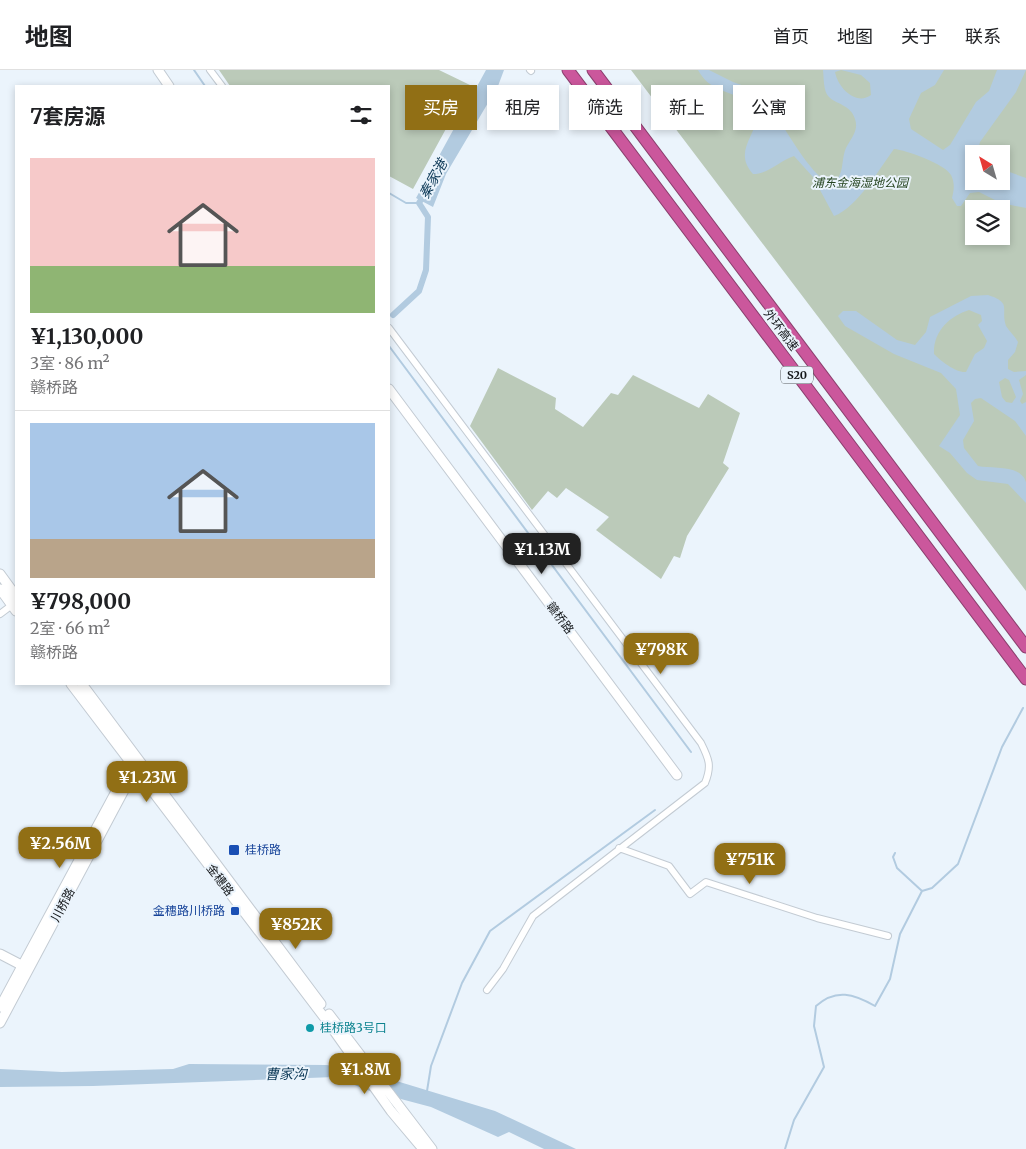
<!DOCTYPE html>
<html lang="zh">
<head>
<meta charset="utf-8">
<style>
  body { margin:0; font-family:Merriweather,"Noto Sans SC",serif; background:#f6f6f6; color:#202124; height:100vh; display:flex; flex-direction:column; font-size:19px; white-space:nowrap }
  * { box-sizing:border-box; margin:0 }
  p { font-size:16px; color:#757577 }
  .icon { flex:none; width:28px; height:28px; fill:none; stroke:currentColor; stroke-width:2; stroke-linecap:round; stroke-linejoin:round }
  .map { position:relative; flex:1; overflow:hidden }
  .details { position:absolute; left:15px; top:15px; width:375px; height:600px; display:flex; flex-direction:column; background:#fff; border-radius:0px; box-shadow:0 2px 8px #0003 }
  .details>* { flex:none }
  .top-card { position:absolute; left:405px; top:15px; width:475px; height:45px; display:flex; gap:10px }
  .needle { width:32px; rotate:323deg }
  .buttons { position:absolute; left:965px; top:75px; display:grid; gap:10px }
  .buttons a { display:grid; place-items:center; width:45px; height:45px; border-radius:0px; background:#fff; box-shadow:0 2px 8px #0003; font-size:25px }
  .price { position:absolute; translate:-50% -42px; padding:0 11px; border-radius:10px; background:#916f15; color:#fff; font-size:16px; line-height:32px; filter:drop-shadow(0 1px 2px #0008) }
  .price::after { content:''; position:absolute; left:50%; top:30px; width:15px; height:11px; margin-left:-8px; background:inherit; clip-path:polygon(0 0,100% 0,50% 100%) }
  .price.on { background:#222; color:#fff }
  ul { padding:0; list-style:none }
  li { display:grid; align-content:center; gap:10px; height:265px; padding:0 15px }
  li+li { border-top:1px solid #e0e0e0 }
  li span { display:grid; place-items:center; height:155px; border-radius:0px; color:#555 }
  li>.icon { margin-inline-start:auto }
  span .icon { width:90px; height:90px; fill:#fffc; stroke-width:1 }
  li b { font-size:21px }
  h2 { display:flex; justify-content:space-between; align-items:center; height:60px; padding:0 15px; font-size:21px }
  .pill { padding:0 18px; border-radius:0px; background:#fff; box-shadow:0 2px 8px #0003; font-size:18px; line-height:45px }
  .pill.on { background:#916f15; color:#fff }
  header { display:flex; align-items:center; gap:30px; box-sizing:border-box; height:70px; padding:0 25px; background:#fff; border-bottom:1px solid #e0e0e0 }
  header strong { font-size:24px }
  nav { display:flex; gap:28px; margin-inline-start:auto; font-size:18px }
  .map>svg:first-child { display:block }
  .green { fill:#bbcab9; fill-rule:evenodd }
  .water { fill:#b2cbe0; fill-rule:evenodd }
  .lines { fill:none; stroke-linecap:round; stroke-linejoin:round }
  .stream { stroke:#b2cbe0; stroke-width:2 }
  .canal { stroke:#b2cbe0; stroke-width:6 }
  .street-casing { stroke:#c3cbd3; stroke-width:8 }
  .secondary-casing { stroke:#c3cbd3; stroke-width:11 }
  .highway-casing { stroke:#8b406e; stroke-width:13 }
  .street { stroke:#fff; stroke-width:6 }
  .secondary { stroke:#fff; stroke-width:9 }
  .highway { stroke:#cb579c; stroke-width:11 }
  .transit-dot { fill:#1a4fb4; stroke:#ebf4fc; stroke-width:2 }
  .culture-dot { fill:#0f9aa8; stroke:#ebf4fc; stroke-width:2 }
  .labels { text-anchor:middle; stroke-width:4; stroke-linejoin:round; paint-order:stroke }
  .shield { fill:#ebf4fc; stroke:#54595d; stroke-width:1 }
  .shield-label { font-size:11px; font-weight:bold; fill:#131619 }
  .park-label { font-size:12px; font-style:italic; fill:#274621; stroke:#ebf4fc }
  .street-label { font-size:12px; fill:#131619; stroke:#ebf4fc }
  .transit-label { font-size:12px; fill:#164399; stroke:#ebf4fc; text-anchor:start }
  .culture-label { font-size:12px; fill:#0d838f; stroke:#ebf4fc; text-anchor:start }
  .water-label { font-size:14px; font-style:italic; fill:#0d3957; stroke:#ebf4fc }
</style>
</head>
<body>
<header>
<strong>地图</strong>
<nav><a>首页</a><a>地图</a><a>关于</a><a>联系</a></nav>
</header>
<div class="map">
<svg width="1026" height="1079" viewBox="0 0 1026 1079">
  <rect width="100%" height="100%" fill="#ebf4fc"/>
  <path class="green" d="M219 0H439L470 15 413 119 389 106V16H230Z
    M631 0H1026V521ZM974 84H1001V111H974ZM974 139H1001V166H974Z
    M498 298 556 328 555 339 583 357 611 323 618 325 633 305 699 338 708 324 740 343 723 393 729 398 687 466 680 488 674 486 661 509 596 460 609 447 566 418 557 428 548 421 532 440 470 356Z"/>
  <path class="water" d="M486 0H504L498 16 446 104 433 137 416 128Z
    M698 0H709L733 12 761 22 775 38V45C792 68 806 98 830 115 846 106 840 92 846 78 851 68 859 61 855 49 851 35 836 34 829 27 823 21 824 8 823 0H944L935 15 921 23 909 49 911 59 943 80 950 75 976 32 989 21 997 0H1026L1016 22 980 72 977 84H974V111H1001V99L1026 108V138L1001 133 979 122 970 123 961 136H957L952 128C954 120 955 113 951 105 945 94 906 80 894 79 880 98 857 138 834 146L813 107 794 86C779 91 769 104 753 104 730 78 764 62 754 39 747 26 722 23 710 14 705 11 701 5 698 0ZM841 0 861 5 870 13 871 25C856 36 838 18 835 2Z
    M988 225C1013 233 1000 239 1006 256 1009 261 1015 266 1018 272L1015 282 1008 290V299L1014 302 1026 301V305L1019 310 1023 324 1020 331 1022 334 1026 332V366L1015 351 981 328 975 329 971 333 974 351 963 370 964 378 978 396C992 399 1020 394 1026 412 1026 418 1026 427 1026 433L1008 414 977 410 967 403 950 383 939 376 960 345 956 319 941 303 894 284 845 256 838 246 843 241H856L897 270 915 275 926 262 930 247 971 226ZM969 240 981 245 982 251 978 255 987 271 984 278 975 284 966 302C956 303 941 291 934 284 933 261 950 246 969 240ZM1005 308 1009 310 1016 327 1012 333 1006 332 1002 327 999 312Z
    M189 994 326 995 357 999 495 1041 576 1079H544L509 1062 498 1067 431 1037 367 1020 335 1007 93 1016 0 1017V999L62 1002 173 999Z"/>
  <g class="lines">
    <path class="stream" d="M194 0 205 16
      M389 123 406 133H419
      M389 276 691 682
      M922 821 932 818 958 794 1002 677 1023 638
      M427 1021 431 996 462 913 490 861 655 740
      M785 1079 794 1050 824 997 814 956 816 936C836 918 854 924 875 936L890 909 900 864 922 821 897 798 893 787 895 783"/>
    <path class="canal" d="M393 245 419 221 426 200 428 147 419 133 424 125"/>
    <g class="street-casing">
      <path id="street" d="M210 0 222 16
        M530 0 531 1
        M389 258 701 673C709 689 712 696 705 713L533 846 503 899 487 920
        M0 544 16 532
        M619 778 669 796 690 824 706 812 817 848 888 866"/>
    </g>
    <g class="secondary-casing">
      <path id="secondary" d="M158 0 169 16
        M389 319 677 705
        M0 504 16 526
        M0 519 16 541
        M71 614 327 951 391 1041 423 1079
        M82 614 321 934
        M0 884 27 898
        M0 937 134 688
        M329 944 432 1079
        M0 953 138 694"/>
    </g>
    <g class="highway-casing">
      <path id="highway" d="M568 0 1026 609
        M593 0 1026 577"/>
    </g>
    <use href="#street" class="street"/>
    <use href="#secondary" class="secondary"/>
    <use href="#highway" class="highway"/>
  </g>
  <g class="transit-dot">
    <rect x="228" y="774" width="12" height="12" rx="2.5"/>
    <rect x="230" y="836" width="10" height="10" rx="2.5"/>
  </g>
  <circle class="culture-dot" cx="310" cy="958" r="5"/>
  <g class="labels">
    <rect class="shield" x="781" y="296.5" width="32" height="17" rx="4"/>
    <g class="shield-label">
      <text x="797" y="309">S20</text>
    </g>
    <g class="park-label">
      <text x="860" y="117">浦东金海湿地公园</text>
    </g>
    <g class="street-label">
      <text transform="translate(781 260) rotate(53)" y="4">外环高速</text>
      <text transform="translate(560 548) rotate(53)" y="4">赣桥路</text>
      <text transform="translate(220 810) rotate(53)" y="4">金穗路</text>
      <text transform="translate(63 835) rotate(-62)" y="4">川桥路</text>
    </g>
    <g class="transit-label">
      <text x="245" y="784">桂桥路</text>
      <text x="225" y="845" text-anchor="end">金穗路川桥路</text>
    </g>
    <g class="culture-label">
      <text x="320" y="962">桂桥路3号口</text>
    </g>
    <g class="water-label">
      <text transform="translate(433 109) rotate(-61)" y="5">秦家港</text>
      <text transform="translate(286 1004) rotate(-1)" y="5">曹家沟</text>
    </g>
  </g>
</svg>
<div class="buttons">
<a><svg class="needle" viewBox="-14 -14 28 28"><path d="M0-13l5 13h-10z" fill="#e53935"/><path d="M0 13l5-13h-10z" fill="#757577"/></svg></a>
<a><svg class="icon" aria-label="layers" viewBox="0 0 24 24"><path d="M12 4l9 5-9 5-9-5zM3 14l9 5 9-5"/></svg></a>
</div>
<b class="price on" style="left:542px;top:505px">¥1.13M</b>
<b class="price" style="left:661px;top:605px">¥798K</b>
<b class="price" style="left:147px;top:733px">¥1.23M</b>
<b class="price" style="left:60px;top:799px">¥2.56M</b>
<b class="price" style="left:750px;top:815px">¥751K</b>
<b class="price" style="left:296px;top:880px">¥852K</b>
<b class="price" style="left:365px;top:1025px">¥1.8M</b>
<div class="top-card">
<a class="pill on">买房</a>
<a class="pill">租房</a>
<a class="pill">筛选</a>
<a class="pill">新上</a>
<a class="pill">公寓</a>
</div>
<section class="details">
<h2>7套房源<svg class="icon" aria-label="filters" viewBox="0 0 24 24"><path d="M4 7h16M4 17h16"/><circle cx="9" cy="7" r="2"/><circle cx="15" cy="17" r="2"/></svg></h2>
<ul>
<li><span style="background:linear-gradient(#f6c9c9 70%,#8fb573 0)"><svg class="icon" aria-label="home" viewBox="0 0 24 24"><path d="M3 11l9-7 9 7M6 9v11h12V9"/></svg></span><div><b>¥1,130,000</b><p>3室 · 86 m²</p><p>赣桥路</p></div></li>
<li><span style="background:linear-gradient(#a9c7e8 75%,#b9a48a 0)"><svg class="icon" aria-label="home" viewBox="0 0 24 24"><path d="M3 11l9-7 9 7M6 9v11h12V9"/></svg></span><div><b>¥798,000</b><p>2室 · 66 m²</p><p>赣桥路</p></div></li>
</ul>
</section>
</div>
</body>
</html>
